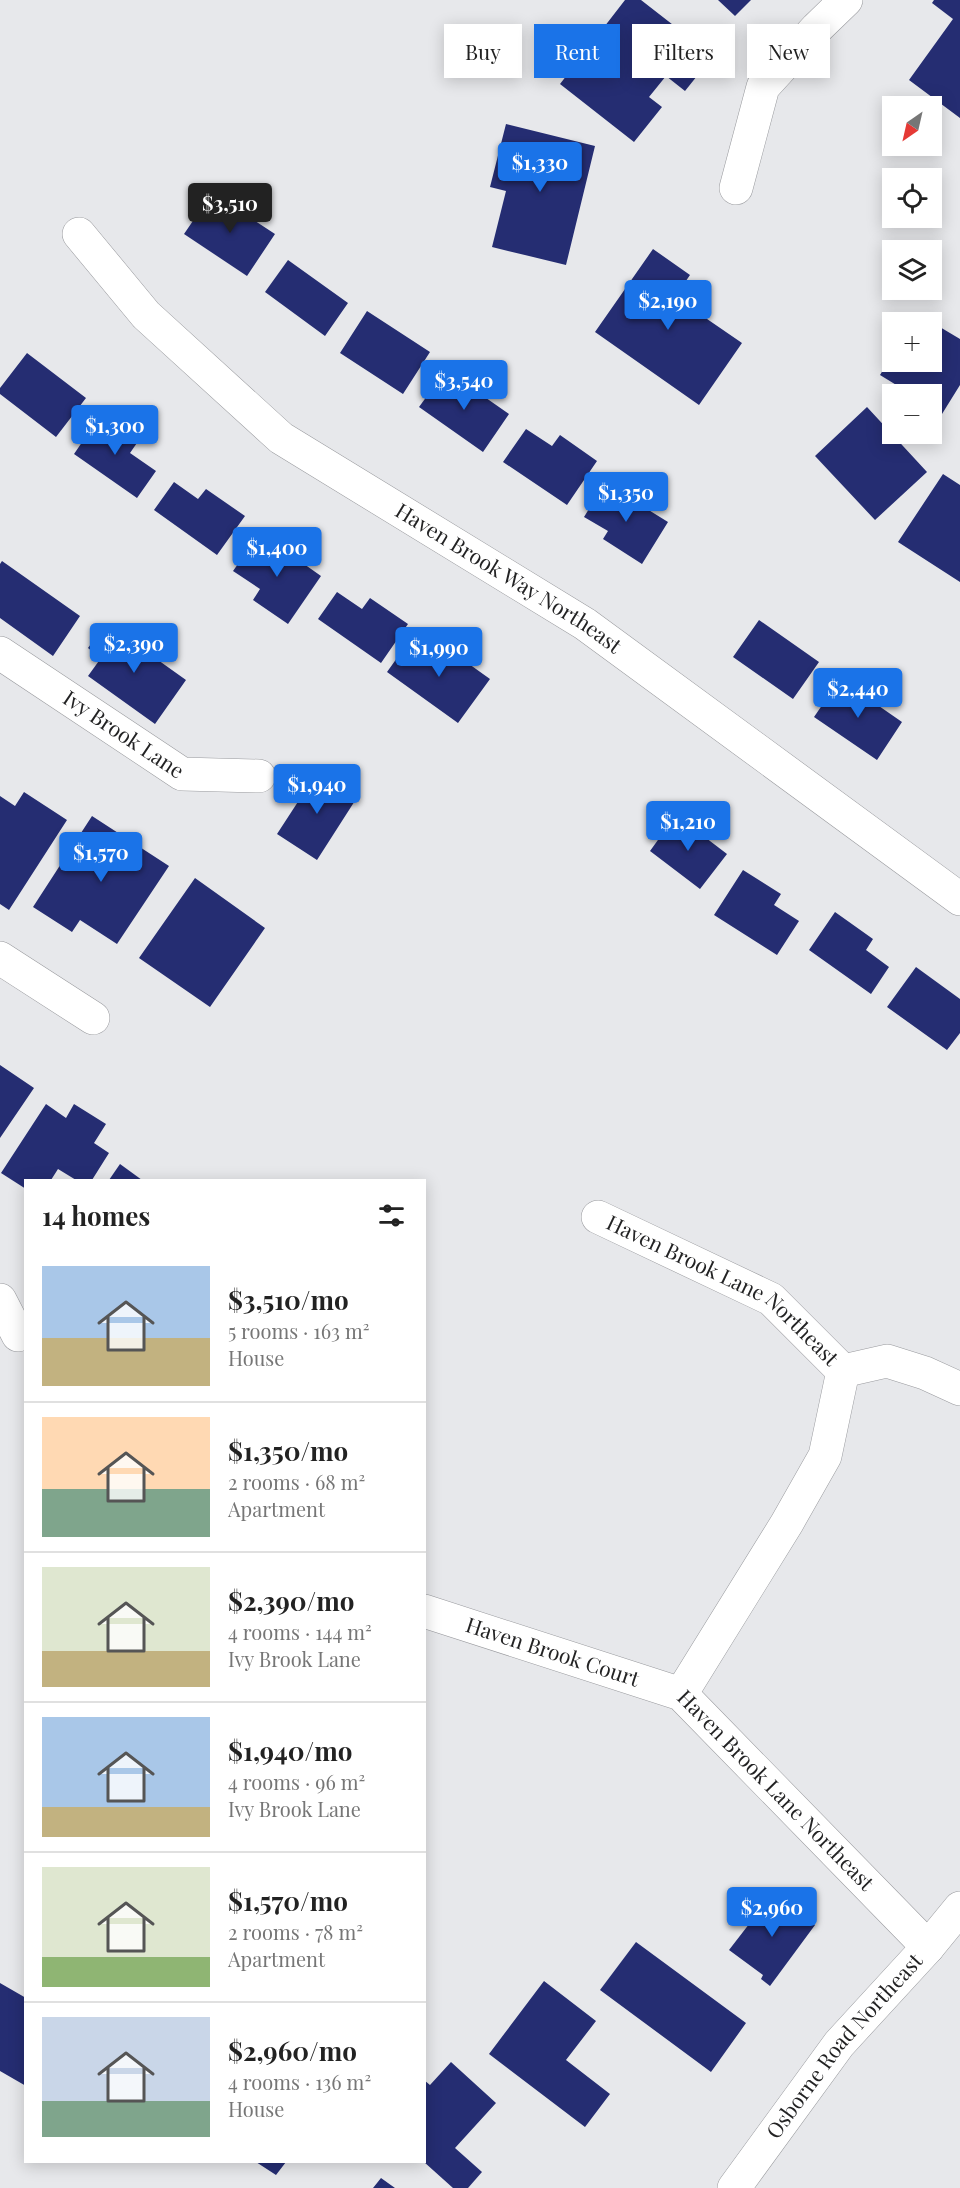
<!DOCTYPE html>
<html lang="en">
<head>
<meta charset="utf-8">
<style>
  body { margin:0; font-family:"Playfair Display",serif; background:#f6f6f6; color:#222; height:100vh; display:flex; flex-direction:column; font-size:22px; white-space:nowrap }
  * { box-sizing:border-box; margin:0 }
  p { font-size:20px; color:#767676 }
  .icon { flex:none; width:33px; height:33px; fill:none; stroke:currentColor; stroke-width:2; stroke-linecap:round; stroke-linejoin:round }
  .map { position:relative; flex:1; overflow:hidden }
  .side { position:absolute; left:24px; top:1179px; width:402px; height:984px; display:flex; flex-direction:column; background:#fff; border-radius:0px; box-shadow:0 3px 15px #0003 }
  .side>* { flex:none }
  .banner { position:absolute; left:444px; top:24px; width:426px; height:54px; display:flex; gap:12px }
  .needle { width:39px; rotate:214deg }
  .fabs { position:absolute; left:882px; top:96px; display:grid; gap:12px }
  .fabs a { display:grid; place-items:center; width:60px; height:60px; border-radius:0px; background:#fff; box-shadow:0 3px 15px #0003; font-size:30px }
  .price { position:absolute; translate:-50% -51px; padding:0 14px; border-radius:6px; background:#1a73e8; color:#fff; font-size:20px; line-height:39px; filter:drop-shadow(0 2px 3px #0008) }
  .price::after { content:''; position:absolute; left:50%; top:36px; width:18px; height:14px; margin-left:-9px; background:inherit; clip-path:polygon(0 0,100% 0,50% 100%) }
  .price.current { background:#222; color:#fff }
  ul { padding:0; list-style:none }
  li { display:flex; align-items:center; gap:18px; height:150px; padding:0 18px }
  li+li { border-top:2px solid #e0e0e0 }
  li span { display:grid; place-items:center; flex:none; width:168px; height:120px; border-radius:0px; color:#555 }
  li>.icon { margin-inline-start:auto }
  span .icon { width:72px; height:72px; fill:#fffc; stroke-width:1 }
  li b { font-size:26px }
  h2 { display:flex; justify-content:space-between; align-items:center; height:72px; padding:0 18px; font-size:26px }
  .chip { padding:0 21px; border-radius:0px; background:#fff; box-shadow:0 3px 15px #0003; font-size:21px; line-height:54px }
  .chip.current { background:#1a73e8; color:#fff }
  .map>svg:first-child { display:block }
  .building { fill:#252d72 }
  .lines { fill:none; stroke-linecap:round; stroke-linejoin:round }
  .street-casing { stroke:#999a9e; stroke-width:34 }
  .secondary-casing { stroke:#999a9e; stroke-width:34 }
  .street { stroke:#fff; stroke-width:33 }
  .secondary { stroke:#fff; stroke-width:33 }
  .labels { text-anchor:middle; stroke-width:6; stroke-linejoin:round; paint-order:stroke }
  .street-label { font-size:21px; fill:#232324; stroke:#e7e8eb }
</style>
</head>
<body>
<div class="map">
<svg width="960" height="2188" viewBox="0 0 960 2188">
  <rect width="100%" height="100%" fill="#e7e8eb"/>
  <path class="building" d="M625 0H641L713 56 685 91 666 76 649 97 662 107 634 142 560 84Z
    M718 0H751L735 16Z
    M934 0H960V118L909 80 953 19 932 3Z
    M506 124 595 146 566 265 492 247 506 191 490 187Z
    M212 193 275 234 247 276 184 234Z
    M653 249 690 275 675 297 742 343 699 405 595 332Z
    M288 260 348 303 325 336 265 292Z
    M367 311 430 352 403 394 340 353Z
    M918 314 960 339V385L942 414 932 407V394H911L880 375 892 355V362H932V322H913Z
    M27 353 86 398 56 437 0 394V388Z
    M446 370 509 414 483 452 419 407Z
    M867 407 927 472 875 520 815 456Z
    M102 413 139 440 130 453 156 471 137 498 74 454Z
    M526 429 552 446 560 435 597 461 567 505 503 462Z
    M943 474 960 485V582L898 542Z
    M174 482 198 499 206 489 245 516 217 555 154 510Z
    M605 483 668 522 642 564 603 539 608 531 584 517Z
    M260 533 321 576 288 624 253 600 260 589 233 571Z
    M2 561 80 616 53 656 0 618V564Z
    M337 592 362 609 370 598 408 624 381 663 318 619Z
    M759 620 819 662 793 699 733 657Z
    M106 623 186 680 155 724 88 676 101 658 88 648Z
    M412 637 435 653 441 644 490 679 458 723 387 672Z
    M840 679 902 722 877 760 814 717Z
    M318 771 358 796 317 860 277 834Z
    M24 792 67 820 9 910 0 904V796L15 806Z
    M676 815 727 854 700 889 650 851Z
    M92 816 169 866 117 944 80 920 72 932 33 907Z
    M743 870 781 894 774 905 799 921 777 955 714 915Z
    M195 878 265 928 210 1007 139 958Z
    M835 912 873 939 866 950 889 967 871 994 809 950Z
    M916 967 960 999V1033L947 1050 887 1007Z
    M0 1065 34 1088 0 1138Z
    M46 1104 66 1118 74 1104 106 1124 94 1143 109 1153 92 1180H76L58 1169 51 1180H26V1189L1 1173Z
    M120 1164 142 1180H109Z
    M773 1893 815 1925 770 1986 761 1979 763 1975 729 1950Z
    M636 1942 746 2023 711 2072 600 1990Z
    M544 1981 596 2021 566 2060 610 2094 585 2127 489 2054Z
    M0 1983 26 1998V2086L0 2071Z
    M451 2062 496 2103 455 2148 482 2172 468 2188H453L424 2162V2080L430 2085Z
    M256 2162H286L276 2175Z
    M381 2178 395 2188H373Z"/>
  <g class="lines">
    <g class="street-casing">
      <g id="street">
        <path d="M736 188 763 87 817 28 846 0"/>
        <path id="s1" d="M79 234 146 315 281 438 585 624 960 899"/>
        <path id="s2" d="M0 653 182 774 259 776"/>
        <path d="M0 958 93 1018"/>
        <path id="s3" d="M598 1217 771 1299 843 1371 825 1456 787 1523 681 1694"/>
        <path d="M0 1300 18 1335"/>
        <path d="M843 1371 887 1361 925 1373 960 1389"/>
        <path id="s4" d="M424 1611 681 1694 928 1947"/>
      </g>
    </g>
    <g class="secondary-casing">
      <g id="secondary">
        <path id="s5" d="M734 2188 839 2044 928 1947 960 1908"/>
      </g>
    </g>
    <use href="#street" class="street"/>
    <use href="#secondary" class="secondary"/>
  </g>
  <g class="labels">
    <g class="street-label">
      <text dy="7" stroke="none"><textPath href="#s1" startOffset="555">Haven Brook Way Northeast</textPath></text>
      <text dy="7" stroke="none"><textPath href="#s2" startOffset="148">Ivy Brook Lane</textPath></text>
      <text dy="7" stroke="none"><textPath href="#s3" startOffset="146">Haven Brook Lane Northeast</textPath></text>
      <text dy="7" stroke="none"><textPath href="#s4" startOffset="135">Haven Brook Court</textPath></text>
      <text dy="7" stroke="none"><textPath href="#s4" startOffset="405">Haven Brook Lane Northeast</textPath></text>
      <text dy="7" stroke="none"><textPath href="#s5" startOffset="180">Osborne Road Northeast</textPath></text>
    </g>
  </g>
</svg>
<div class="fabs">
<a><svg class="needle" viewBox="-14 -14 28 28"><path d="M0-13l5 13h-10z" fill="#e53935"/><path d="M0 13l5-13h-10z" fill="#767676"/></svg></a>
<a><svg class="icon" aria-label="locate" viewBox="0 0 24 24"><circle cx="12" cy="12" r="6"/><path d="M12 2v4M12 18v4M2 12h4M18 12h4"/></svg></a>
<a><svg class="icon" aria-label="layers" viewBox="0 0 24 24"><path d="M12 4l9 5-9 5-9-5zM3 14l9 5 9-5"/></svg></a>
<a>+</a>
<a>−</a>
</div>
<b class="price" style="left:540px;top:193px">$1,330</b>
<b class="price current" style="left:230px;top:234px">$3,510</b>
<b class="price" style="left:668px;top:331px">$2,190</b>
<b class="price" style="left:464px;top:411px">$3,540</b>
<b class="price" style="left:115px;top:456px">$1,300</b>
<b class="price" style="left:626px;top:523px">$1,350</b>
<b class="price" style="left:277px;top:578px">$1,400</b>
<b class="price" style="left:134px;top:674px">$2,390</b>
<b class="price" style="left:439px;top:678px">$1,990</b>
<b class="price" style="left:858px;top:719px">$2,440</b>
<b class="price" style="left:317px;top:815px">$1,940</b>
<b class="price" style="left:688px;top:852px">$1,210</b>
<b class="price" style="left:101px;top:883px">$1,570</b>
<b class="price" style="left:772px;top:1938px">$2,960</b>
<div class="banner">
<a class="chip">Buy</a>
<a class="chip current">Rent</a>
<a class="chip">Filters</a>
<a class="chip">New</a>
</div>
<section class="side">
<h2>14 homes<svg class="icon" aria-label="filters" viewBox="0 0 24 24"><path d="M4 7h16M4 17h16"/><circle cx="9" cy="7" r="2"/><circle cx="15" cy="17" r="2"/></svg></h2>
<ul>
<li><span style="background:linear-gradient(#a9c7e8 60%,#c2b280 0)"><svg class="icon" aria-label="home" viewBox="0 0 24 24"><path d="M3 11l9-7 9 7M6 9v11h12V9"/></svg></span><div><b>$3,510/mo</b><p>5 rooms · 163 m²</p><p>House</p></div></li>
<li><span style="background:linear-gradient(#ffd9b3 60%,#7fa58c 0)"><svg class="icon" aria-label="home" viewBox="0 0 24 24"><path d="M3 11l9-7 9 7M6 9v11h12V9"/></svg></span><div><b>$1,350/mo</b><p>2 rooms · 68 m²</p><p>Apartment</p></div></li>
<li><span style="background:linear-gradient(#dfe7d0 70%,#c2b280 0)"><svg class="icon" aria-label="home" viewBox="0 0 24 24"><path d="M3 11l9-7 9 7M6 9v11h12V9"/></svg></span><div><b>$2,390/mo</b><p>4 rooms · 144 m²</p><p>Ivy Brook Lane</p></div></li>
<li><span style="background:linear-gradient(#a9c7e8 75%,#c2b280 0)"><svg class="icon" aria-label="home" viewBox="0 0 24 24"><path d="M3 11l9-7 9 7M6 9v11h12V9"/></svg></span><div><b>$1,940/mo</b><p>4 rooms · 96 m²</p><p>Ivy Brook Lane</p></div></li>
<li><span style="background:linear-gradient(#dfe7d0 75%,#8fb573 0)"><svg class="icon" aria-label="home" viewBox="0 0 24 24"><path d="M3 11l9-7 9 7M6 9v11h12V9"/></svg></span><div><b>$1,570/mo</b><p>2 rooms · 78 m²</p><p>Apartment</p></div></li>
<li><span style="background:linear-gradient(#c9d6e8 70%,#7fa58c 0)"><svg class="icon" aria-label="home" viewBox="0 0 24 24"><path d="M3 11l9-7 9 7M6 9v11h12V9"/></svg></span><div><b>$2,960/mo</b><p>4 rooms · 136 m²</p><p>House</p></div></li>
</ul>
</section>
</div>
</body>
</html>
